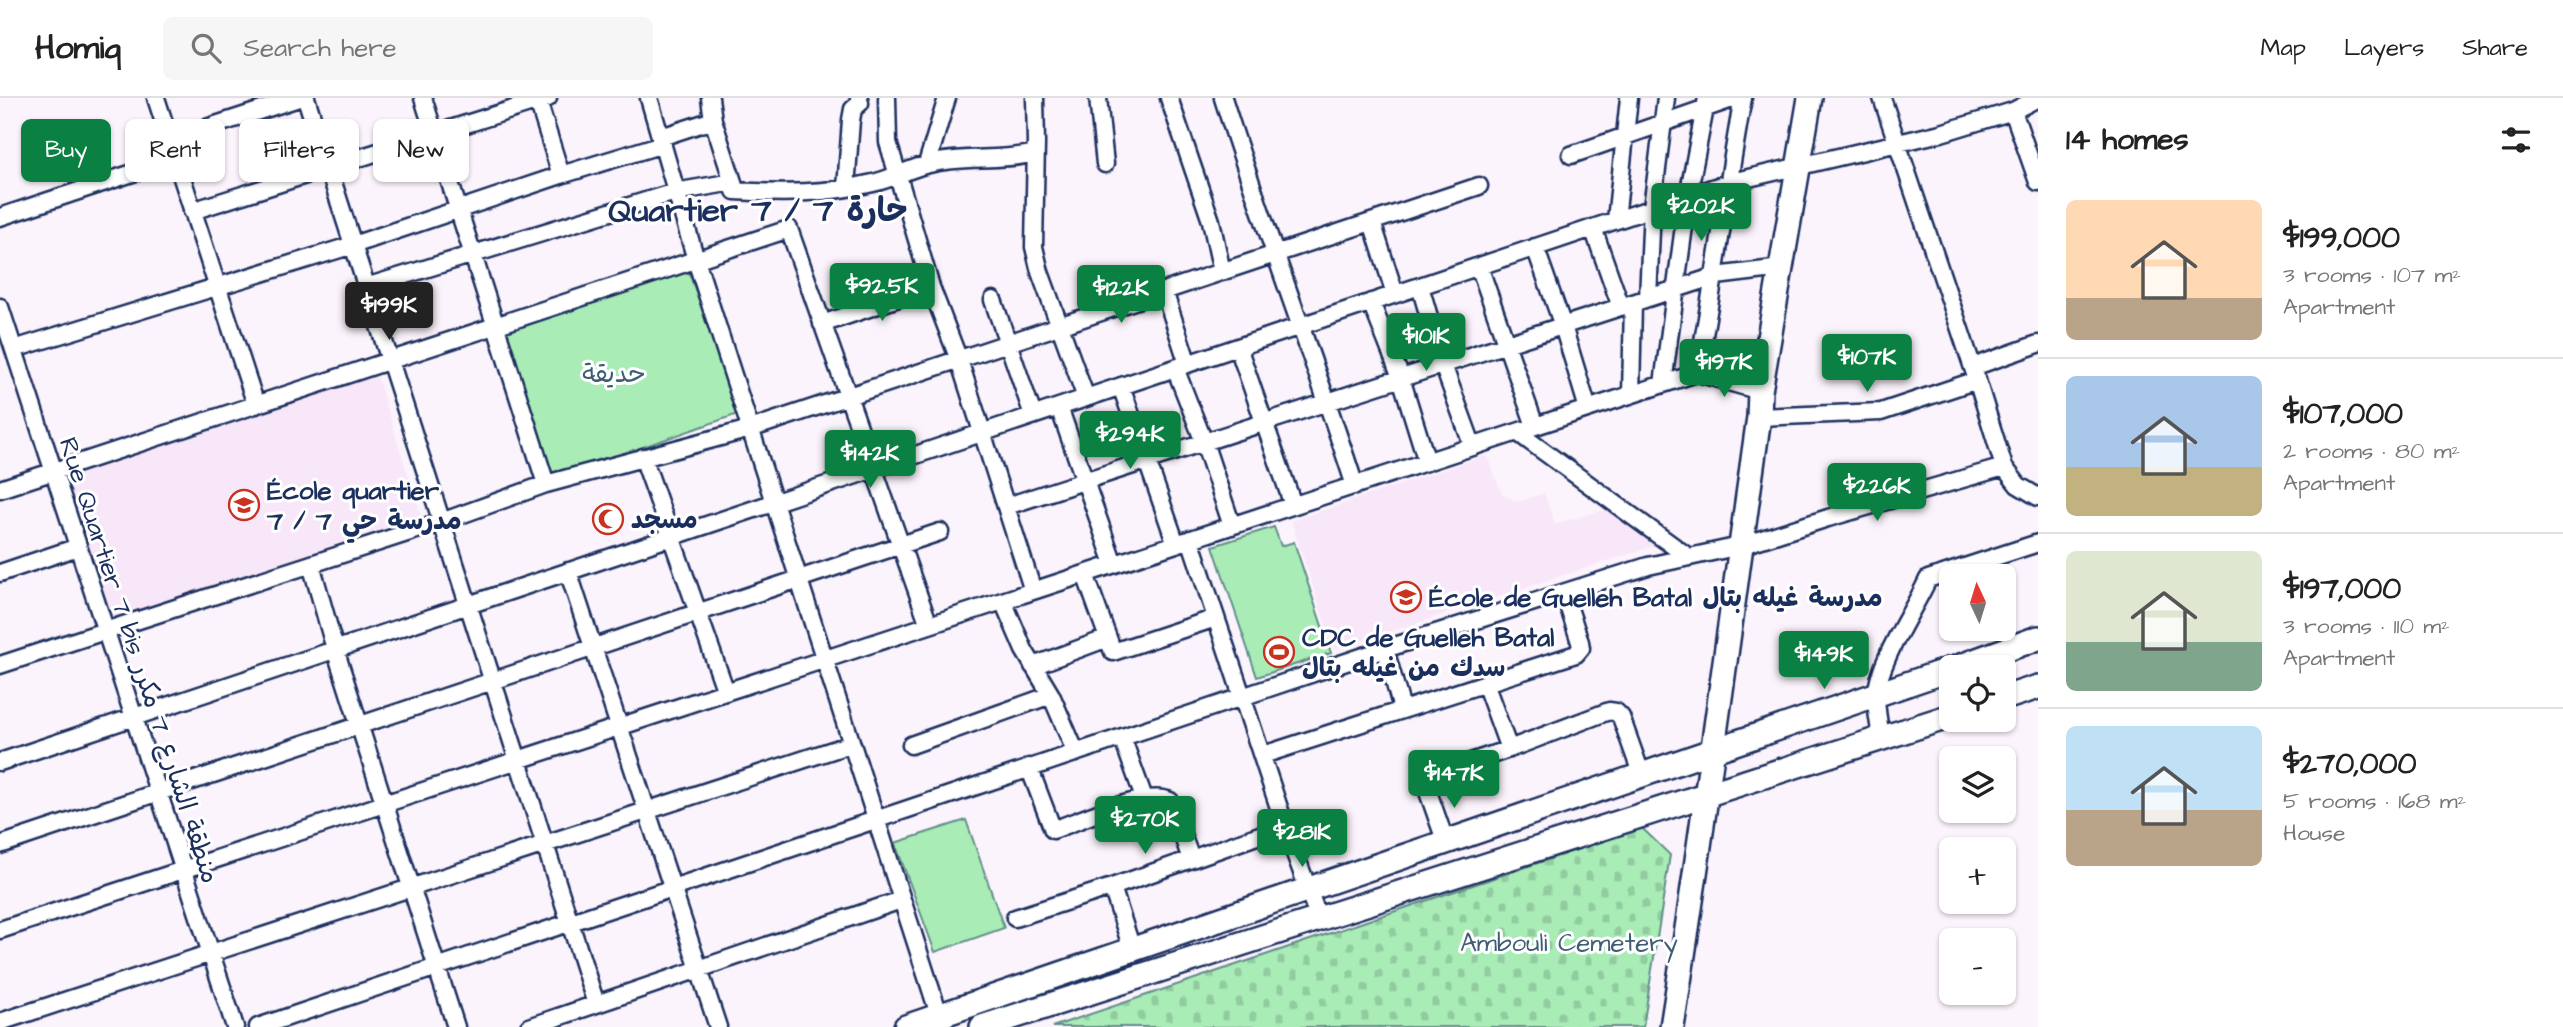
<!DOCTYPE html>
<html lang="en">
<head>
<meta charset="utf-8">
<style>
  body { margin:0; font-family:"Architects Daughter","Playpen Sans Arabic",sans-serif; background:#f6f6f6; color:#222; height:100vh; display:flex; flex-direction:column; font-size:26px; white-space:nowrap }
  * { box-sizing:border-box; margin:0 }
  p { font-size:23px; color:#767676 }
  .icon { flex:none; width:38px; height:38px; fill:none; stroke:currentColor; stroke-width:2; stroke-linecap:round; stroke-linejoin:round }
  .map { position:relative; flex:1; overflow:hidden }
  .panel { display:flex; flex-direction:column; background:#fff; width:525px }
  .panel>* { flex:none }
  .guide { position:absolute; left:21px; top:21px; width:665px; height:63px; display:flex; gap:14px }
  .needle { width:46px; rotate:356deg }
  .buttons { position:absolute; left:1939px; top:466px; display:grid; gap:14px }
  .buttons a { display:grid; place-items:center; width:77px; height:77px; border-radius:10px; background:#fff; box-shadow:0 2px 5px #0004; font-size:35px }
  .price { position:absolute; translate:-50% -60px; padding:0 16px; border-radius:7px; background:#0b8043; color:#fff; font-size:23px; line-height:46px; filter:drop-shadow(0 2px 4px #0008) }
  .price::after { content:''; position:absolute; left:50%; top:42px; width:21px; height:16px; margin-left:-10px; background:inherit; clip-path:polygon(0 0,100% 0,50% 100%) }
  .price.active { background:#222; color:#fff }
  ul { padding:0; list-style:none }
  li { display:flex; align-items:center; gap:21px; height:175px; padding:0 28px }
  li+li { border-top:2px solid #e0e0e0 }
  li span { display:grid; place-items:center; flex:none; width:196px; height:140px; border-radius:10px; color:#555 }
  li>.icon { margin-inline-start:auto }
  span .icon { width:84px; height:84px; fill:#fffc; stroke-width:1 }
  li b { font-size:30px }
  h2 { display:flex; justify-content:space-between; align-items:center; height:84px; padding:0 28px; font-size:30px }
  .pill { padding:0 24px; border-radius:10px; background:#fff; box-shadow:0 2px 5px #0004; font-size:24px; line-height:63px }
  .pill.active { background:#0b8043; color:#fff }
  header { display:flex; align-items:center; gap:42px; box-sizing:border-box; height:98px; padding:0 35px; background:#fff; border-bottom:2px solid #e0e0e0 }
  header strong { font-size:33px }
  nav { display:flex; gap:38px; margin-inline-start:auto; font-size:24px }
  .search { width:490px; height:63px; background:#f6f6f6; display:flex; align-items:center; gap:18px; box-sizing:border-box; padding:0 24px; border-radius:10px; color:#767676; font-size:26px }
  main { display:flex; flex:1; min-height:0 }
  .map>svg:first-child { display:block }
  .built { fill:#f8e7f9 }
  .green { fill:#a9ecb6; stroke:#628e8a; stroke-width:2 }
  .cemetery { fill:url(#cemetery-stones); stroke:#628e8a; stroke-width:2 }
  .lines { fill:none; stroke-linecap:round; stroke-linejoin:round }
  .street-casing { stroke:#1b2f5e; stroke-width:21 }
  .secondary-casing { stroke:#1b2f5e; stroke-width:28 }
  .street { stroke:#fff; stroke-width:16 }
  .secondary { stroke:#fff; stroke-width:23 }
  .labels { text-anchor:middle; stroke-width:6; stroke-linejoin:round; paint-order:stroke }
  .park-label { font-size:26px; fill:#3e5e74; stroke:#fff }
  .poi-label { font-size:26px; font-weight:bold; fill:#1b2f5e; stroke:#fff; text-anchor:start }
  .street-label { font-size:26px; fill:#1b2f5e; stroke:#fff }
  .district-label { font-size:33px; font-weight:bold; fill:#1b2f5e; stroke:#fff }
</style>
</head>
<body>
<header>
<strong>Homiq</strong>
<div class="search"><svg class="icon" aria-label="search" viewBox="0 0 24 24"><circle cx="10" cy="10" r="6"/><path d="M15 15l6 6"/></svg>Search here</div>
<nav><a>Map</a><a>Layers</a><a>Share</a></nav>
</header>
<main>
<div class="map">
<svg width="2038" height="929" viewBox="0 0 2038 929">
  <defs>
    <pattern id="cemetery-stones" width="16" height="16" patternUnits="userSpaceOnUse" patternTransform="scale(1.75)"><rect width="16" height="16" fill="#a9ecb6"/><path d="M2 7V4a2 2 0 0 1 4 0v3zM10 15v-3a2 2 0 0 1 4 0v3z" fill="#91cb9f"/></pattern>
  </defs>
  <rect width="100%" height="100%" fill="#fcf4fc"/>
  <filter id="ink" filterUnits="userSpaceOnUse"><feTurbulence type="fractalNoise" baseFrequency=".0143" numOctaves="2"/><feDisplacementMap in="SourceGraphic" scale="14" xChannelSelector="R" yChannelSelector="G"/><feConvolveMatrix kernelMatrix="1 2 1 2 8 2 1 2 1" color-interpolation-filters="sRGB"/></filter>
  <g filter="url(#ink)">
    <path class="built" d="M376 275 421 418 112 521 67 396 87 359Z
      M1487 357 1502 396 1518 404 1544 395 1555 426 1614 409 1657 447 1334 552 1291 423Z"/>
    <path class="green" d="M686 167 741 315 545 383 497 234Z
      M1274 429 1281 448 1294 444 1331 555 1257 579 1213 448Z
      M966 722 1004 830 935 854 895 745Z"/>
    <path class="cemetery" d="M1642 730 1670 757 1643 929H1052Z"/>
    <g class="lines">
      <g class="street-casing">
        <path id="street" d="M156 0 256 307
          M306 0 596 906
          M423 0 546 386
          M537 0 561 77
          M649 0 696 162 943 929
          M710 0 713 22 733 84
          M887 0 888 44 931 189 959 262 1033 493
          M1035 0 1036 45 1034 149 1040 174 1086 300
          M1098 0 1105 66
          M1169 0 1211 123 1222 174
          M1223 0C1264 130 1313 258 1355 388
          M1882 0 1977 282 2004 369 2018 387 2038 399
          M2013 13 2038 84
          M661 39 713 22
          M169 42 299 0
          M1571 57 1735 0
          M927 66 947 0
          M846 90 851 22 853 11 860 5 859 0
          M192 113 548 0
          M0 119 175 61
          M1616 122 1629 0
          M1372 124 1395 196
          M1593 130 1621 209
          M1535 149 1563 228 1588 311
          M1479 168 1535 328
          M1420 188 1443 267 1473 349
          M366 189 675 94 733 84 735 93C782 96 827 96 873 85 892 81 910 70 929 66 964 57 1000 64 1035 55
          M1164 193 1188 266
          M1648 200 1652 110 1666 0
          M993 202 1033 317
          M1371 204 1401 280 1427 364
          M0 209 235 929
          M822 226 931 189
          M1238 249 1293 407
          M14 251 353 147 561 77 663 46
          M1973 269 2038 246
          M1175 270 1204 344 1232 428
          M1697 275C1715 184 1726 92 1743 0
          M1663 286 1688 98 1707 0
          M1121 288 1176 446
          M1631 297 1633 205
          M1059 309 1114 466
          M1759 319 1881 314 1977 282
          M1517 334 1687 458
          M643 359 726 594
          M0 391 789 131 929 527
          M1007 408 1716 178 1782 170
          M1190 441 1285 728 1319 821
          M311 466 335 551 456 929
          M568 473 718 929
          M0 475 78 449
          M1085 476 1113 554 1216 520
          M1003 503 1024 552 1051 597 1076 655
          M1385 551 1402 611
          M0 567 441 424 546 386 750 331 1479 88
          M1033 568 1108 540
          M1485 585 1509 651
          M1122 639 1144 700
          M1881 642C1880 629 1876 613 1876 599 1878 563 1913 514 1928 481L2038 445
          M911 647 1051 597
          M1263 657 1576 556 1581 550 1580 544 1564 495
          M0 664 1727 85 1941 35 2013 13 2038 0
          M1029 669 1053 732C1080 723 1146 691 1170 703L1191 761
          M1446 745 1427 691V683L1432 677 1509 651 1609 613 1616 614 1621 619 1642 678
          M0 747 940 434
          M1112 789 1132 851
          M1015 820 1112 789 1285 728
          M0 832 1697 275 1760 293
          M0 924 851 646
          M258 929 1385 551 1648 468 1740 448 1828 420 2004 369
          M529 929 901 802"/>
      </g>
      <g class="secondary-casing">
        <path id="secondary" d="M1958 569 2038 540
          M2004 600 2038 589
          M906 929 1951 571
          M982 929 1951 618
          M1672 929C1704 726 1730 523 1759 319L1760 293 1810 0"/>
      </g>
      <use href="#street" class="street"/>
      <use href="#secondary" class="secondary"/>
    </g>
  </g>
  <defs>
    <g id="school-ring" transform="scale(1.575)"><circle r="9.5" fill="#fff" stroke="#c8321e" stroke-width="1.5"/><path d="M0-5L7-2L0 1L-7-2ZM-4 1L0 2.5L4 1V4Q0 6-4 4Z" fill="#c8321e"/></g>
    <g id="mosque-ring" transform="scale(1.575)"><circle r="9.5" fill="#fff" stroke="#c8321e" stroke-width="1.5"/><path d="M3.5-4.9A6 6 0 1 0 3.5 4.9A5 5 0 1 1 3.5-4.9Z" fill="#c8321e"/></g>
    <g id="stadium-ring" transform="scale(1.575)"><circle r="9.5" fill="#fff" stroke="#c8321e" stroke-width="1.5"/><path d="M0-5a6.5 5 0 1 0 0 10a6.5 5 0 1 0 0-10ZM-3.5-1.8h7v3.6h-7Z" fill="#c8321e"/></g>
  </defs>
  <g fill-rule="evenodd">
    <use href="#school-ring" x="244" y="407"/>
    <use href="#mosque-ring" x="608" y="421"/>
    <use href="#school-ring" x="1406" y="499"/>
    <use href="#stadium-ring" x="1279" y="554"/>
  </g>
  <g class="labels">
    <g class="park-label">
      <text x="614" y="284">حديقة</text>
      <text x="1569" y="853">Ambouli Cemetery</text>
    </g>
    <g class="poi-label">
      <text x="267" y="401">École quartier<tspan x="267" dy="30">7 / مدرسة حي 7</tspan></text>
      <text x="631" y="430">مسجد</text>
      <text x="1429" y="508">École de Guelleh Batal مدرسة غيله بتال</text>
      <text x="1302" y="548">CDC de Guelleh Batal<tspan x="1302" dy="30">سدك من غيله بتال</tspan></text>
    </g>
    <g class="street-label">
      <text transform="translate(140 562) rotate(72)" y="9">Rue Quartier 7 bis منطقة الشارع 7 مكرر</text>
    </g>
    <g class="district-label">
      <text x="758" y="123">Quartier 7 / حارة 7</text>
    </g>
  </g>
</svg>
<div class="buttons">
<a><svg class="needle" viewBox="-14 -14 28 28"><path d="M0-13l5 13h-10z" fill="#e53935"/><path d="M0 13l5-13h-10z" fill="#767676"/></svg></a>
<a><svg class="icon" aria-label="locate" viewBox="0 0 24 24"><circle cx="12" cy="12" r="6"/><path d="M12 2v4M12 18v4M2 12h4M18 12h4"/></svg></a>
<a><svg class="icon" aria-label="layers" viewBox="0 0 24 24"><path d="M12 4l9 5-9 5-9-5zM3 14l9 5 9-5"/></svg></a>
<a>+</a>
<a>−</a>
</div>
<b class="price" style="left:1701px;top:145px">$202K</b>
<b class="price" style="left:882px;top:225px">$92.5K</b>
<b class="price" style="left:1121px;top:227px">$122K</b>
<b class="price active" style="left:389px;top:244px">$199K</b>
<b class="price" style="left:1426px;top:275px">$101K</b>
<b class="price" style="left:1867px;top:296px">$107K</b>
<b class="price" style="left:1724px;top:301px">$197K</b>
<b class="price" style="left:1130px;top:373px">$294K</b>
<b class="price" style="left:870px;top:392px">$142K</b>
<b class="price" style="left:1877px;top:425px">$226K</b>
<b class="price" style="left:1824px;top:593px">$149K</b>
<b class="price" style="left:1454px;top:712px">$147K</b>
<b class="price" style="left:1145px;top:758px">$270K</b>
<b class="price" style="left:1302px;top:771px">$281K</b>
<div class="guide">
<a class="pill active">Buy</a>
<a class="pill">Rent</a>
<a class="pill">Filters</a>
<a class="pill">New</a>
</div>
</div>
<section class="panel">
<h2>14 homes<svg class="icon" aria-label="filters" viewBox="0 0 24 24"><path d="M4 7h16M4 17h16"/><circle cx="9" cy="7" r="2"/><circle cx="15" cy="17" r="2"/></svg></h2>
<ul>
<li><span style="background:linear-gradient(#ffd9b3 70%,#b9a48a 0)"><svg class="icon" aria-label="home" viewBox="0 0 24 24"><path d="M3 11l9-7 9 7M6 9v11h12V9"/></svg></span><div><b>$199,000</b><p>3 rooms · 107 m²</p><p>Apartment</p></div></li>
<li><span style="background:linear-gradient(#a9c7e8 65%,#c2b280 0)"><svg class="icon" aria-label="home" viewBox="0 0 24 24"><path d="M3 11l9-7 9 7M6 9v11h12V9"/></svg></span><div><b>$107,000</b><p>2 rooms · 80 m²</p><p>Apartment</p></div></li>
<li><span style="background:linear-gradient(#dfe7d0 65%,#7fa58c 0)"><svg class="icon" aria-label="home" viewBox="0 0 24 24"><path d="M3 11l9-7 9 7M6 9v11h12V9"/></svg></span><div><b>$197,000</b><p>3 rooms · 110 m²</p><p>Apartment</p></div></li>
<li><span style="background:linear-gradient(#bfe0f5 60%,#b9a48a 0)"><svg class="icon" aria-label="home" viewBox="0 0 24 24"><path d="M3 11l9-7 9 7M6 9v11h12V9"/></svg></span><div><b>$270,000</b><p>5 rooms · 168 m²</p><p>House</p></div></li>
</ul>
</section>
</main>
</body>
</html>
